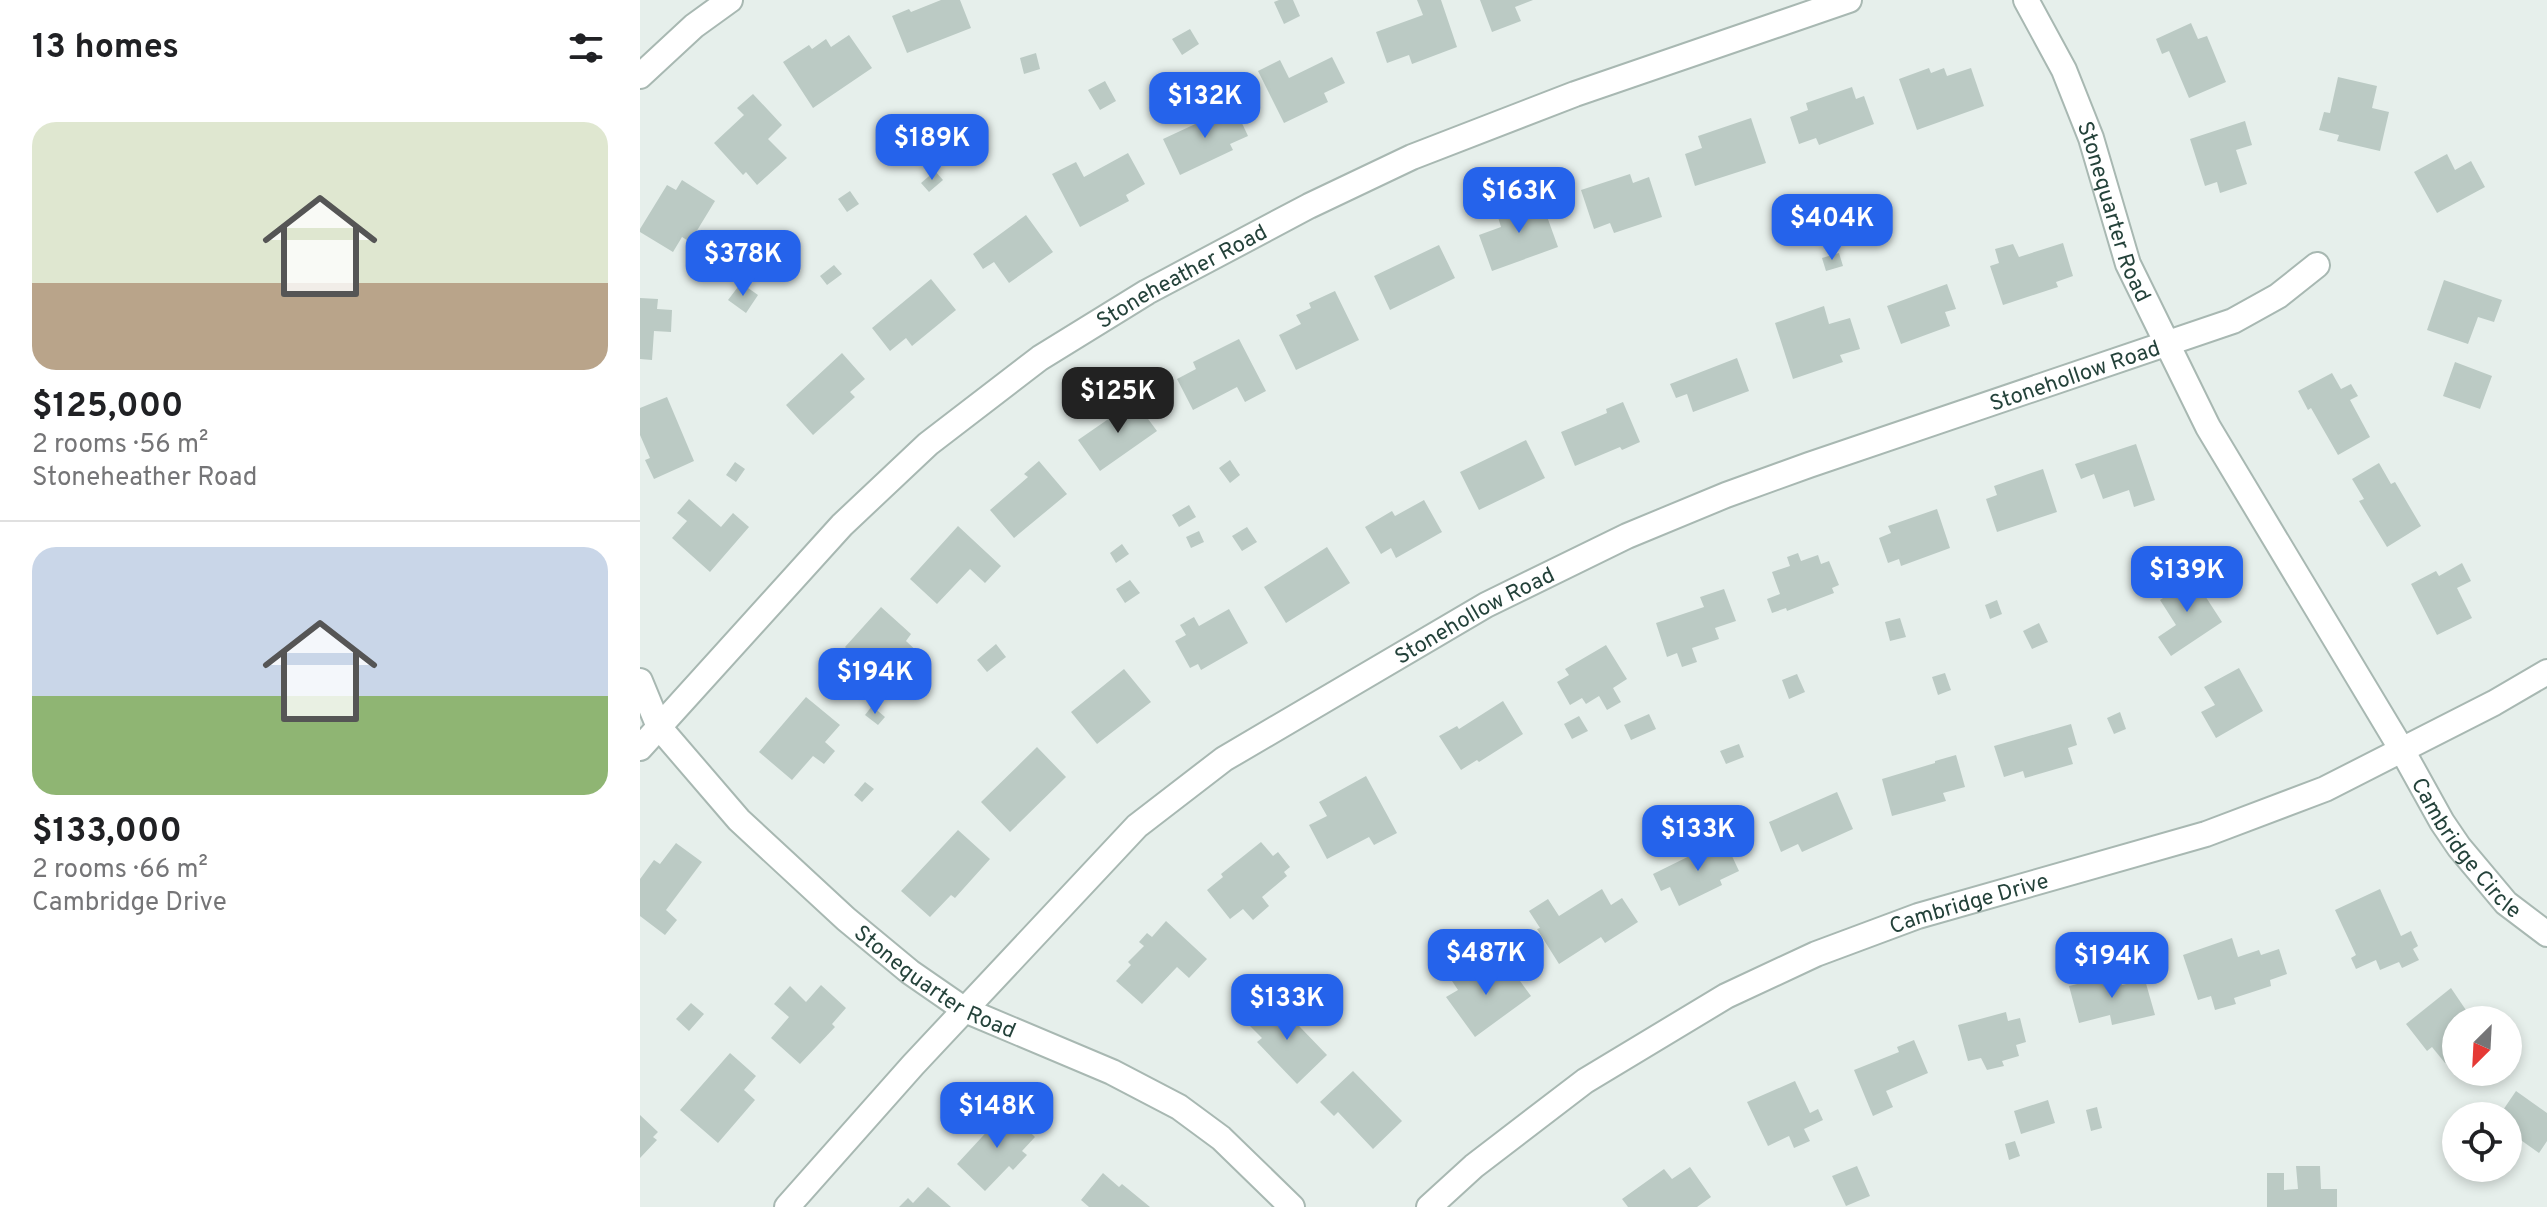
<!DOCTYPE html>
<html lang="en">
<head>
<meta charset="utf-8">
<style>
  body { margin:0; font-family:Overpass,sans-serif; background:#f6f6f6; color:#202124; height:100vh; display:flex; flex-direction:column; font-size:30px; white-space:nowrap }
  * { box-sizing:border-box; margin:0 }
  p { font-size:26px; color:#757577 }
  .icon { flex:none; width:44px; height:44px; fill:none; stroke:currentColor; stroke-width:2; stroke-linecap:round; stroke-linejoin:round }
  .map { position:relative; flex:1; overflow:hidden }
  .details { display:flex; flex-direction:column; background:#fff; width:640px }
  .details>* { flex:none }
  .needle { width:52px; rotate:204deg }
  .buttons { position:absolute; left:1802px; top:1006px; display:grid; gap:16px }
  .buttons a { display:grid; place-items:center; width:80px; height:80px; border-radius:50%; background:#fff; box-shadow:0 4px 12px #0003; font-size:40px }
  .price { position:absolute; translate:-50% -68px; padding:0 18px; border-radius:16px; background:#2563eb; color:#fff; font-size:26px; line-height:52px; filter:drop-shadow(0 2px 4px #0008) }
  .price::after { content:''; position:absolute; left:50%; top:48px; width:24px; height:18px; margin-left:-12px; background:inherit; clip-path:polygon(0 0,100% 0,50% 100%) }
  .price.on { background:#222; color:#fff }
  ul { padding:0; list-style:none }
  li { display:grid; align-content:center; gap:16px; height:424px; padding:0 32px }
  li+li { border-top:2px solid #e0e0e0 }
  li span { display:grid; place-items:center; height:248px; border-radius:24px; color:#555 }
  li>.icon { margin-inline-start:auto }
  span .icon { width:144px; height:144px; fill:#fffc; stroke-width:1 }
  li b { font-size:34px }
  h2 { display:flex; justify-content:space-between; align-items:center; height:96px; padding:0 32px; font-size:34px }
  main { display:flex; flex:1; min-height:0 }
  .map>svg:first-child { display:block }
  .building { fill:#bbcac4 }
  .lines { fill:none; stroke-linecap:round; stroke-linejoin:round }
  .minor-casing { stroke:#a8b8b2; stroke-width:28 }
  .tertiary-casing { stroke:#a8b8b2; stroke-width:28 }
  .minor { stroke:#fff; stroke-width:24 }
  .tertiary { stroke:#fff; stroke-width:24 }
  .labels { text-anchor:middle; stroke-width:6; stroke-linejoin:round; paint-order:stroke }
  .street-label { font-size:22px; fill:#24423a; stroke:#f7fbf9 }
</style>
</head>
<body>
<main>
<section class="details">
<h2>13 homes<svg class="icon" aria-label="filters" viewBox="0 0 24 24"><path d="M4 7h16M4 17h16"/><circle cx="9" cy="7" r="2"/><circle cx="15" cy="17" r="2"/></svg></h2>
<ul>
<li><span style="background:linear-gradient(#dfe7d0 65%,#b9a48a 0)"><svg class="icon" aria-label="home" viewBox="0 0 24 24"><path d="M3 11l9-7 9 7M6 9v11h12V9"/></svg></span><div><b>$125,000</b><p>2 rooms · 56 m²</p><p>Stoneheather Road</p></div></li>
<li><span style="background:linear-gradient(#c9d6e8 60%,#8fb573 0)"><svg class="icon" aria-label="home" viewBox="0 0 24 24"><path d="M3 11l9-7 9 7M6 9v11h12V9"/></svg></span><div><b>$133,000</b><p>2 rooms · 66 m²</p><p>Cambridge Drive</p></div></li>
</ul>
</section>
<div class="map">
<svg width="1907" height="1207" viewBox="0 0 1907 1207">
  <rect width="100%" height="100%" fill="#e6efeb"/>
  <path class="building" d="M301 0H320L331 28 267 53 252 16 269 9 271 12Z
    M639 0H653L660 16 644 24 634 2Z
    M777 0H801L817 47 772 64 769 55 747 63 736 32 783 15Z
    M840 0H893L875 7 881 21 852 32Z
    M1551 23 1558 39 1567 36 1586 82 1549 98 1529 51 1522 54 1516 39Z
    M550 29 559 44 542 55 532 39Z
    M209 35 232 68 173 108 143 62 169 45 172 49 186 39 191 47Z
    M396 53 400 69 384 74 380 58Z
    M692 57 705 83 684 93 688 102 644 123 618 71 640 60 649 78Z
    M1289 68 1291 73 1304 68 1307 76 1331 68 1344 106 1277 130 1259 79Z
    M1698 77 1737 86 1732 108 1749 112 1740 151 1697 141 1699 135 1679 130 1684 112 1690 113Z
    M465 81 476 101 460 110 448 90Z
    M1212 87 1216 99 1224 96 1234 124 1179 145 1176 138 1159 144 1150 117 1168 110 1166 103Z
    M113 94 142 125 128 139 147 158 117 185 106 172 103 175 74 143 104 115 97 108Z
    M594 106 608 136 590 144 593 150 540 175 523 139Z
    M1111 118 1126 163 1055 186 1045 154 1062 148 1058 136Z
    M1605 121 1612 145 1596 150 1607 184 1580 193 1577 182 1565 186 1550 139Z
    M488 153 505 184 486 195 489 201 440 227 412 174 436 162 444 177Z
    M1807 154 1815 170 1831 161 1845 187 1797 213 1774 172Z
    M295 171 303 180 289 192 281 183Z
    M990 174 993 183 1009 177 1022 217 974 233 970 223 954 229 941 190Z
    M42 180 75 201 50 242 42 237 33 252 0 232V229L27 185 36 190Z
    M210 191 219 204 207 212 198 199Z
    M900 197 918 247 852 271 839 235 861 227 858 217 871 211 870 208Z
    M386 215 413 252 369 283 354 262 343 269 333 254Z
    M1423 243 1433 276 1416 282 1418 287 1363 305 1350 266 1359 263 1355 249 1373 244 1379 257Z
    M799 245 815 278 750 310 734 276Z
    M1199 253 1203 266 1186 271 1182 258Z
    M194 265 202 274 187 285 180 276Z
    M291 279 316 310 272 346 266 338 250 351 232 328Z
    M1804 280 1862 300 1854 322 1838 317 1828 344 1787 330Z
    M101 283 118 295 106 313 88 300Z
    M1307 284 1316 309 1305 312 1310 326 1261 344 1247 306Z
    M695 291 719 340 656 370 639 335 661 324 656 315 671 308 669 303Z
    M0 298 18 299 17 309 32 310 31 332 14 331 12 360 0 359Z
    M1184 306 1189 324 1210 318 1220 349 1200 355 1203 362 1153 379 1135 323Z
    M599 339 626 391 605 402 597 387 553 410 537 379 556 369 553 362Z
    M202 353 225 379 210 392 215 397 173 435 146 405Z
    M1097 358 1109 391 1053 412 1047 394 1036 398 1030 384Z
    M1815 362 1852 376 1840 409 1803 396Z
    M1692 373 1701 389 1711 384 1718 396 1710 400 1730 437 1698 455 1671 408 1668 410 1658 391Z
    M491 396 517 431 460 471 438 440 480 411 477 407Z
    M27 397 54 461 14 479 5 460 10 458 0 435V408Z
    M983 402 1000 442 982 450 980 447 935 466 921 432 967 413 966 409Z
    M886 440 905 478 839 510 820 472Z
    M1496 444 1515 500 1494 507 1489 490 1463 499 1454 474 1441 479 1435 464Z
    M590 460 600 475 590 483 579 468Z
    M399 461 427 494 374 538 350 510 388 477 384 474Z
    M95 462 105 469 96 482 86 475Z
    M1739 463 1751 484 1755 482 1781 526 1747 547 1719 501 1724 499 1712 479Z
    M1403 469 1417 512 1357 532 1346 499 1357 495 1354 486Z
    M49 499 81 527 93 513 109 527 70 572 32 538 47 521 37 513Z
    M784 500 802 532 756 558 751 548 741 554 725 527 752 511 755 516Z
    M549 505 556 517 539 527 532 515Z
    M1297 509 1310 548 1261 566 1259 559 1248 563 1239 538 1251 533 1248 526Z
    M318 526 361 566 345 583 330 569 297 604 270 579Z
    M607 527 617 542 602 551 592 536Z
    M559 531 564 542 551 548 546 537Z
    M482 544 489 554 476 563 470 553Z
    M687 547 710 583 646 623 624 587Z
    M1158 553 1161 561 1178 555 1181 564 1189 561 1199 585 1192 588 1194 593 1147 611 1146 608 1132 613 1127 599 1140 594 1132 572 1150 566 1147 557Z
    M1822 563 1831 581 1817 588 1832 618 1797 635 1771 584 1796 571 1799 576Z
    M1547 568 1582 622 1531 656 1518 637 1536 625 1520 600 1541 586 1534 577Z
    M490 580 500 593 485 603 476 589Z
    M1084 589 1096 621 1075 628 1079 639 1052 648 1057 662 1042 667 1037 653 1027 657 1016 623 1064 607 1060 597Z
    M1357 600 1362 614 1350 619 1345 605Z
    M241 607 271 634 266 641 282 656 261 679 243 663 220 689 195 667 209 651 205 647Z
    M589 609 608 643 561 670 558 664 550 668 535 641 546 635 540 625 554 617 559 626Z
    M1260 618 1266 637 1250 641 1245 622Z
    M1399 623 1408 642 1392 649 1383 631Z
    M356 644 366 657 347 672 337 660Z
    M966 645 987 679 973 688 981 702 967 710 959 696 946 704 942 698 930 705 917 682 929 675 925 669Z
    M1599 668 1623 711 1576 738 1561 712 1575 705 1564 687Z
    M484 669 511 702 457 744 431 712Z
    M1305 673 1311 690 1298 695 1292 677Z
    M1157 674 1165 692 1149 699 1142 680Z
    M166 697 200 725 185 742 195 751 184 764 173 756 152 780 119 752Z
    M863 701 883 734 839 762 837 760 821 770 799 736 817 726 819 729Z
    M232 706 245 717 238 725 225 715Z
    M1480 712 1486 729 1474 734 1467 718Z
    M1009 714 1016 729 991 740 984 725Z
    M939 716 948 731 932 739 924 724Z
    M1431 724 1437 745 1428 748 1433 764 1385 778 1383 771 1364 777 1354 746Z
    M1099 744 1104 757 1086 764 1080 751Z
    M397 747 426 777 370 832 341 802Z
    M1316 755 1325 787 1303 793 1306 801 1252 816 1242 779 1295 763V761Z
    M726 776 757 833 734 845 729 837 687 859 669 825 687 816 679 802Z
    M225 782 234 789 222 802 214 795Z
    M1197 792 1213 829 1162 852 1158 844 1141 852 1129 822Z
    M318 830 350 859 315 898 311 895 290 917 261 891Z
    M1084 839 1099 871 1080 880 1082 885 1039 906 1030 887 1021 891 1013 874Z
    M621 842 633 856 638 852 650 867 644 872 647 876 622 897 629 906 613 920 603 909 590 919 567 890 583 877 581 874Z
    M36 843 62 862 26 910 37 920 25 935 0 916V879L14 860 20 864Z
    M962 889 971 905 982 898 998 922 965 943 961 937 919 964 897 929 900 928 889 911 908 899 919 916Z
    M1740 889 1761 936 1771 931 1778 946 1773 949 1779 960 1762 968 1759 962 1740 970 1736 960 1716 969 1711 958 1716 955 1695 910Z
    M526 921 567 959 549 978 537 967 502 1004 476 981 491 965 488 962 504 946 499 942 507 933 512 937Z
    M1592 938 1598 957 1619 950 1621 955 1639 949 1647 974 1630 980 1631 986 1594 998 1596 1004 1575 1010 1571 996 1558 1000 1543 955Z
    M867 963 891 996 835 1037 806 997 818 990 810 978 826 967 831 976 844 967 849 975Z
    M1479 972 1482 985 1505 980 1515 1015 1472 1025 1470 1015 1439 1023 1429 986 1454 980 1453 976 1460 975V977Z
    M181 985 206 1008 192 1024 195 1027 160 1064 131 1038 149 1017 134 1004 150 986 166 1002Z
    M1811 988 1830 1016 1827 1020H1816V1068L1809 1059 1805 1063 1792 1047 1787 1051 1766 1024Z
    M633 999 687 1055 657 1084 617 1042 622 1038 608 1024Z
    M51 1003 64 1014 49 1031 36 1019Z
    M1366 1012 1368 1021 1380 1018 1386 1042 1376 1045 1379 1056 1362 1061 1364 1066 1347 1070 1341 1058 1328 1061 1318 1025Z
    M1274 1040 1288 1073 1246 1091 1253 1107 1233 1116 1214 1070 1259 1052 1257 1047Z
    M90 1053 116 1076 104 1090 115 1100 78 1143 40 1110Z
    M713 1071 762 1121 733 1149 698 1112 694 1116 680 1102Z
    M1155 1081 1170 1113 1178 1109 1183 1120 1164 1129 1170 1141 1154 1148 1149 1136 1128 1146 1107 1102Z
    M1876 1091 1907 1113V1141L1899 1153 1868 1131V1116H1859Z
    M1408 1100 1415 1123 1381 1134 1374 1111Z
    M364 1107 395 1137 382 1151 387 1155 373 1170 369 1166 345 1191 317 1164 353 1125 350 1122Z
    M1457 1107 1462 1128 1451 1131 1446 1110Z
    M0 1115 18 1132 13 1137 17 1140 0 1158Z
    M1375 1141 1380 1156 1369 1160 1365 1144Z
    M1217 1166 1230 1196 1206 1206 1192 1176Z
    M1656 1166H1680L1681 1189H1697V1207H1627V1173H1644V1190L1658 1189Z
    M1050 1167 1071 1197 1057 1207H988L982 1199 1024 1169 1032 1179Z
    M463 1173 479 1187 482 1184 510 1207H449L441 1200Z
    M288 1187 311 1207H259L268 1198 273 1203Z"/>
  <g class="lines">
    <g class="minor-casing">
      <g id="minor">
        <path id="s1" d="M1386 0 1424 70 1451 138 1488 264 1568 427 1762 750 1802 822 1819 847 1866 903 1907 934"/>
        <path d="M0 76 54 26 90 0"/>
        <path id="s2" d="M0 681 19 727 99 820 206 919 270 972 325 1010 472 1072 539 1107 581 1138 652 1207"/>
        <path id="s3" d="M0 748 202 525 288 444 400 358 507 292 669 206 772 157 935 94 1209 0"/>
        <path id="s4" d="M147 1207 273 1065 497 826 584 759 846 605 987 536 1086 495 1169 465 1593 321 1638 296 1677 265"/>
      </g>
    </g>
    <g class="tertiary-casing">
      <g id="tertiary">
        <path id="s5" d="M789 1207 834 1166 945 1081 1086 996 1176 954 1278 916 1566 834 1685 789 1854 703 1907 672"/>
      </g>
    </g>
    <use href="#minor" class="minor"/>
    <use href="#tertiary" class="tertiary"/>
  </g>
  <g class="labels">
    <g class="street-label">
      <text dy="8" stroke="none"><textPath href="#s1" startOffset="230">Stonequarter Road</textPath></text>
      <text dy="8" stroke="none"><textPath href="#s3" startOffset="724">Stoneheather Road</textPath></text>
      <text dy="8" stroke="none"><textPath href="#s4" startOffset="1564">Stonehollow Road</textPath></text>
      <text dy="8" stroke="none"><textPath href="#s4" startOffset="916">Stonehollow Road</textPath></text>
      <text dy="8" stroke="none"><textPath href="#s1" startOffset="960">Cambridge Circle</textPath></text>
      <text dy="8" stroke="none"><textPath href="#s5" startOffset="626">Cambridge Drive</textPath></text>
      <text dy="8" stroke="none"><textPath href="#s2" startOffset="428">Stonequarter Road</textPath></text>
    </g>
  </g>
</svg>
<div class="buttons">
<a><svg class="needle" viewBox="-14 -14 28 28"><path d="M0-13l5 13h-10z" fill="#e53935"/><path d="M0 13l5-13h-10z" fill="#757577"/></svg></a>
<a><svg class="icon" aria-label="locate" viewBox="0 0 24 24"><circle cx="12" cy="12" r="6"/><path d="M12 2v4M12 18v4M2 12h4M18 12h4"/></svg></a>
</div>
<b class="price" style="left:565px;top:140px">$132K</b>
<b class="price" style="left:292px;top:182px">$189K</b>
<b class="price" style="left:879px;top:235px">$163K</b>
<b class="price" style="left:1192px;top:262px">$404K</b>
<b class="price" style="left:103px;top:298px">$378K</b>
<b class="price on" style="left:478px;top:435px">$125K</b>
<b class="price" style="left:1547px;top:614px">$139K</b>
<b class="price" style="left:235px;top:716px">$194K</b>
<b class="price" style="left:1058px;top:873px">$133K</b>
<b class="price" style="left:846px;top:997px">$487K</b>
<b class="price" style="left:1472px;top:1000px">$194K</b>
<b class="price" style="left:647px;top:1042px">$133K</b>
<b class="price" style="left:357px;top:1150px">$148K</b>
</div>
</main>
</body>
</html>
